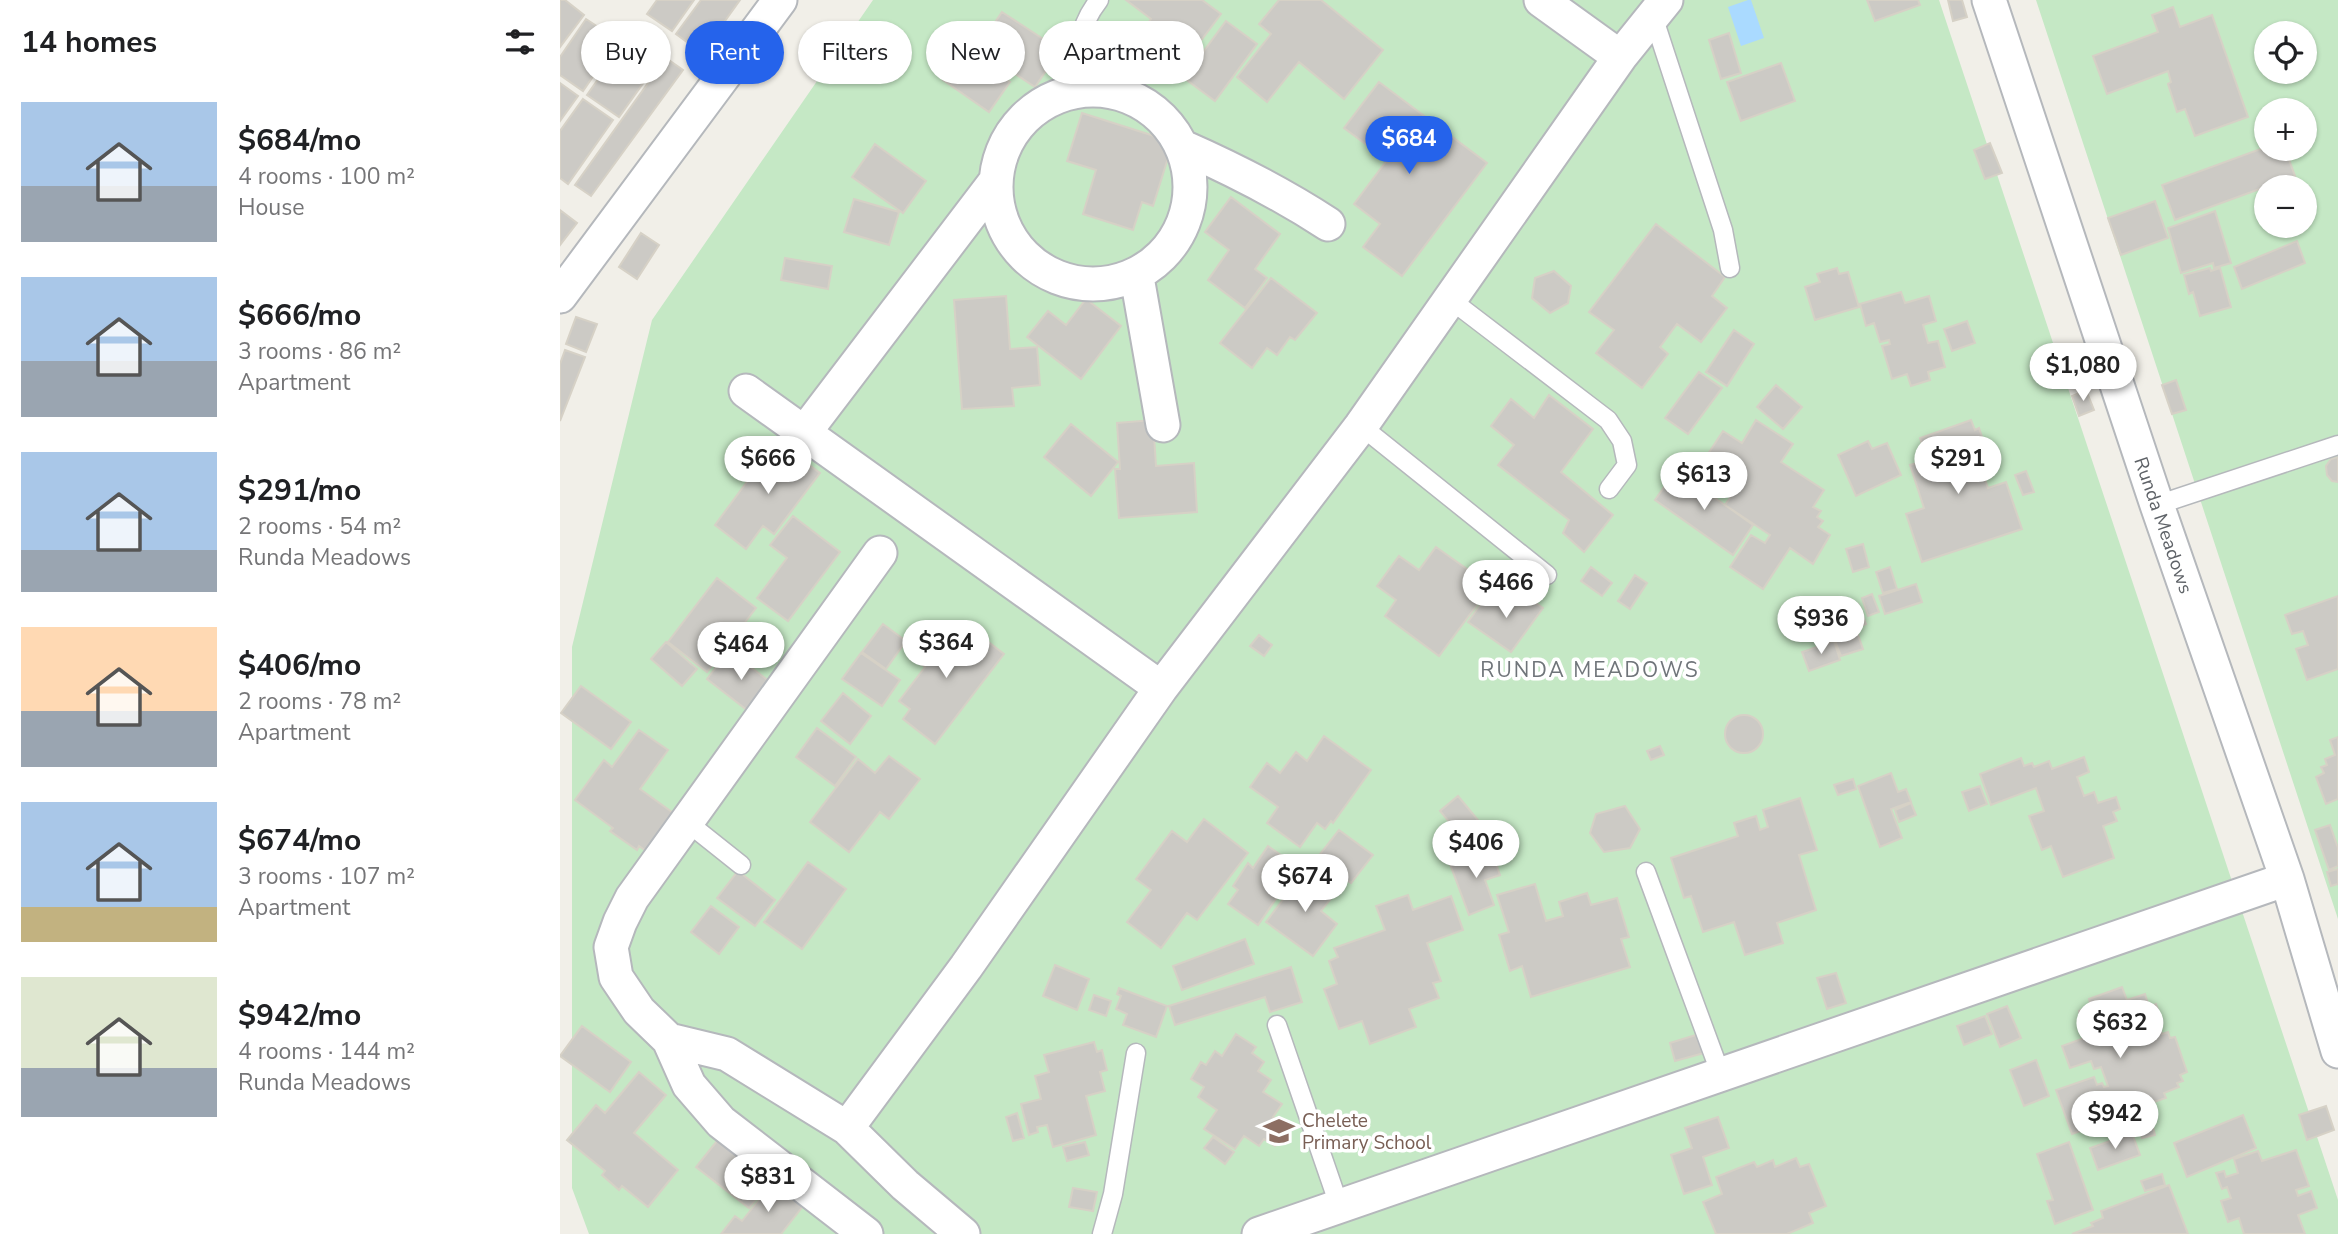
<!DOCTYPE html>
<html lang="en">
<head>
<meta charset="utf-8">
<style>
  body { margin:0; font-family:"Nunito Sans",sans-serif; background:#f6f6f6; color:#202124; height:100vh; display:flex; flex-direction:column; font-size:26px; white-space:nowrap }
  * { box-sizing:border-box; margin:0 }
  p { font-size:23px; color:#757577 }
  .icon { flex:none; width:38px; height:38px; fill:none; stroke:currentColor; stroke-width:2; stroke-linecap:round; stroke-linejoin:round }
  .map { position:relative; flex:1; overflow:hidden }
  .details { display:flex; flex-direction:column; background:#fff; width:560px }
  .details>* { flex:none }
  .guide { position:absolute; left:21px; top:21px; width:665px; height:63px; display:flex; gap:14px }
  .buttons { position:absolute; left:1694px; top:21px; display:grid; gap:14px }
  .buttons a { display:grid; place-items:center; width:63px; height:63px; border-radius:50%; background:#fff; box-shadow:0 2px 5px #0004; font-size:35px }
  .price { position:absolute; translate:-50% -60px; padding:0 16px; border-radius:24px; background:#fff; color:#222; font-size:23px; line-height:46px; filter:drop-shadow(0 2px 4px #0008) }
  .price::after { content:''; position:absolute; left:50%; top:42px; width:21px; height:16px; margin-left:-10px; background:inherit; clip-path:polygon(0 0,100% 0,50% 100%) }
  .price.selected { background:#2563eb; color:#fff }
  ul { padding:0; list-style:none }
  li { display:flex; align-items:center; gap:21px; height:175px; padding:0 21px }
  li span { display:grid; place-items:center; flex:none; width:196px; height:140px; border-radius:0px; color:#555 }
  li>.icon { margin-inline-start:auto }
  span .icon { width:84px; height:84px; fill:#fffc; stroke-width:1 }
  li b { font-size:30px }
  h2 { display:flex; justify-content:space-between; align-items:center; height:84px; padding:0 21px; font-size:30px }
  .pill { padding:0 24px; border-radius:32px; background:#fff; box-shadow:0 2px 5px #0004; font-size:24px; line-height:63px }
  .pill.selected { background:#2563eb; color:#fff }
  main { display:flex; flex:1; min-height:0 }
  .map>svg:first-child { display:block }
  .green { fill:#c5e8c5; fill-rule:evenodd }
  .water { fill:#aadaff }
  .building { fill:#cccac5; stroke:#d6d1c6; stroke-width:2 }
  .lines { fill:none; stroke-linecap:round; stroke-linejoin:round }
  .service-casing { stroke:#b5b8bc; stroke-width:21 }
  .minor-casing { stroke:#b5b8bc; stroke-width:37 }
  .service { stroke:#fff; stroke-width:18 }
  .minor { stroke:#fff; stroke-width:33 }
  .labels { text-anchor:middle; stroke-width:7; stroke-linejoin:round; paint-order:stroke }
  .street-label { font-size:19px; fill:#5f6368; stroke:#fff }
  .education-label { font-size:19px; fill:#785e54; stroke:#fff; text-anchor:start }
  .neighbourhood-label { font-size:21px; letter-spacing:2px; fill:#70757a; stroke:#fff }
</style>
</head>
<body>
<main>
<section class="details">
<h2>14 homes<svg class="icon" aria-label="filters" viewBox="0 0 24 24"><path d="M4 7h16M4 17h16"/><circle cx="9" cy="7" r="2"/><circle cx="15" cy="17" r="2"/></svg></h2>
<ul>
<li><span style="background:linear-gradient(#a9c7e8 60%,#9aa5b1 0)"><svg class="icon" aria-label="home" viewBox="0 0 24 24"><path d="M3 11l9-7 9 7M6 9v11h12V9"/></svg></span><div><b>$684/mo</b><p>4 rooms · 100 m²</p><p>House</p></div></li>
<li><span style="background:linear-gradient(#a9c7e8 60%,#9aa5b1 0)"><svg class="icon" aria-label="home" viewBox="0 0 24 24"><path d="M3 11l9-7 9 7M6 9v11h12V9"/></svg></span><div><b>$666/mo</b><p>3 rooms · 86 m²</p><p>Apartment</p></div></li>
<li><span style="background:linear-gradient(#a9c7e8 70%,#9aa5b1 0)"><svg class="icon" aria-label="home" viewBox="0 0 24 24"><path d="M3 11l9-7 9 7M6 9v11h12V9"/></svg></span><div><b>$291/mo</b><p>2 rooms · 54 m²</p><p>Runda Meadows</p></div></li>
<li><span style="background:linear-gradient(#ffd9b3 60%,#9aa5b1 0)"><svg class="icon" aria-label="home" viewBox="0 0 24 24"><path d="M3 11l9-7 9 7M6 9v11h12V9"/></svg></span><div><b>$406/mo</b><p>2 rooms · 78 m²</p><p>Apartment</p></div></li>
<li><span style="background:linear-gradient(#a9c7e8 75%,#c2b280 0)"><svg class="icon" aria-label="home" viewBox="0 0 24 24"><path d="M3 11l9-7 9 7M6 9v11h12V9"/></svg></span><div><b>$674/mo</b><p>3 rooms · 107 m²</p><p>Apartment</p></div></li>
<li><span style="background:linear-gradient(#dfe7d0 65%,#9aa5b1 0)"><svg class="icon" aria-label="home" viewBox="0 0 24 24"><path d="M3 11l9-7 9 7M6 9v11h12V9"/></svg></span><div><b>$942/mo</b><p>4 rooms · 144 m²</p><p>Runda Meadows</p></div></li>
</ul>
</section>
<div class="map">
<svg width="1778" height="1234" viewBox="0 0 1778 1234">
  <rect width="100%" height="100%" fill="#f1efe8"/>
  <path class="green" d="M313 0H1379L1778 1200V1234H29L12 1188V647L92 320Z
    M1476 0H1778V919ZM1706 33H1745V72H1706ZM1706 110H1745V149H1706ZM1706 187H1745V226H1706Z"/>
  <path class="water" d="M1188 0H1191L1204 38 1181 46 1168 7Z"/>
  <path class="building" d="M0 0H5L24 15 0 47Z
    M97 0H134L112 31 87 14Z
    M141 0H180L142 53 116 34Z
    M566 0H642L661 14 618 71 576 39 591 19Z
    M719 0H761L823 50 784 99 739 62 707 102 677 77 711 34 699 24Z
    M1307 0H1358L1360 5 1315 21Z
    M1388 0H1402L1407 17 1393 21Z
    M1613 7 1620 27 1652 15 1688 117 1635 136 1625 109 1617 112 1608 84 1611 82 1608 71 1547 94 1533 56 1598 32 1592 15Z
    M442 12 500 50 475 87 417 49Z
    M26 19 58 40 23 91 0 75V57Z
    M666 21 697 44 655 101 624 78Z
    M1169 33 1181 73 1161 79 1149 40Z
    M62 45 94 68 59 117 27 95Z
    M404 50 450 82 429 112 383 80Z
    M106 58 123 70 31 196 15 185Z
    M1221 63 1235 101 1181 121 1167 82Z
    M819 82 927 163 842 276 803 247 820 224 794 204 827 160 784 128Z
    M0 83 18 96 0 121Z
    M23 99 53 120 8 184 0 178V131Z
    M522 113 613 142 593 206 582 202 573 230 523 214 536 170 507 161Z
    M1430 143 1442 173 1425 179 1414 150Z
    M315 144 366 181 343 213 292 177Z
    M1706 147 1725 149 1735 176 1615 220 1602 185Z
    M671 197 720 234 695 269 707 278 685 308 648 280 669 250 645 232Z
    M294 199 339 212 329 245 284 232Z
    M1595 201 1608 238 1561 255 1548 218Z
    M0 210 17 223 0 245Z
    M1655 211 1671 263 1654 268 1653 263 1621 273 1608 228Z
    M1096 224 1165 277 1152 296 1167 308 1141 342 1117 324 1100 347 1108 354 1082 388 1036 353 1054 330 1029 312Z
    M81 233 99 245 77 279 59 267Z
    M1737 241 1745 263 1682 289 1674 267Z
    M225 258 272 266 268 289 221 280Z
    M1277 268 1279 274 1288 272 1299 307 1255 320 1245 287 1260 282 1257 274Z
    M1650 268 1651 271 1660 268 1671 307 1640 316 1633 292 1629 294 1624 275Z
    M994 271 1011 286 1008 303 990 313 972 298 975 278Z
    M711 278 757 313 735 340 730 337 717 355 707 348 692 368 660 343Z
    M1341 292 1345 303 1369 296 1376 321 1363 325 1368 343 1378 341 1385 367 1368 372 1370 380 1351 386 1347 374 1332 379 1322 346 1330 344 1329 340 1320 342 1314 323 1306 326 1300 304Z
    M446 296 450 349 477 347 480 385 452 388 454 406 402 409 394 300Z
    M526 299 561 326 521 379 467 337 488 311 506 325Z
    M16 317 37 324 26 352 6 344Z
    M1407 321 1415 343 1392 351 1384 329Z
    M1174 330 1194 344 1167 386 1146 372Z
    M5 350 25 357 0 421V364Z
    M1139 372 1162 388 1128 434 1105 418Z
    M1616 380 1626 410 1612 414 1602 385Z
    M1216 385 1242 407 1223 429 1197 407Z
    M1526 390 1534 410 1519 416 1512 396Z
    M989 395 1033 429 1001 472 1053 515 1024 552 1003 533 1009 520 938 465 954 445 931 426 951 399 974 418Z
    M593 420 596 466 634 463 637 512 559 518 555 469H560L557 423Z
    M1196 420 1233 444 1221 462 1264 490 1253 507 1261 511 1257 517 1263 521 1258 527 1270 535 1253 564 1230 548 1203 589 1170 567 1191 535 1205 543 1210 535 1165 505 1171 496 1157 487 1155 491 1139 481 1144 473 1159 483 1163 477 1142 463 1163 431 1182 443Z
    M1411 420 1415 430 1419 428 1427 452 1417 456 1428 488 1446 482 1462 529 1362 562 1346 514 1364 508 1350 465 1367 460 1360 438Z
    M511 424 558 462 531 496 484 457Z
    M217 441 260 473 214 534 203 526 186 549 155 525Z
    M1308 441 1312 449 1327 443 1341 475 1296 496 1278 455Z
    M1778 457V482L1772 481 1767 475 1766 466 1771 459Z
    M1116 470 1193 525 1173 555 1095 500Z
    M1466 471 1474 492 1463 495 1455 475Z
    M233 516 280 552 228 621 197 598 227 558 210 545Z
    M1303 544 1309 567 1293 572 1286 549Z
    M876 547 931 586 879 656 825 616 836 600 817 586 839 556 859 570Z
    M1031 567 1052 583 1042 596 1021 581Z
    M1330 567 1337 589 1323 593 1316 572Z
    M1075 575 1087 583 1070 609 1058 601Z
    M157 578 196 608 147 672 108 642Z
    M1356 584 1362 602 1325 614 1319 596Z
    M960 592 983 608 951 652 908 622 928 594 948 609Z
    M1312 594 1319 612 1308 616 1302 598Z
    M1778 596V669L1747 680 1736 649 1748 645 1743 631 1732 634 1725 615Z
    M1298 604 1306 624 1290 631 1282 610Z
    M323 624 346 641 326 669 302 652Z
    M369 624 401 649 414 631 444 654 375 744 343 719 350 709 339 701 365 667 348 653Z
    M1297 632 1303 649 1281 656 1275 640Z
    M699 635 712 645 704 656 690 646Z
    M1274 641 1280 660 1249 671 1242 652Z
    M106 642 137 669 122 686 91 659Z
    M169 650 214 685 192 714 147 679Z
    M301 653 340 680 322 706 282 679Z
    M21 686 71 722 51 749 1 713Z
    M283 693 311 716 290 744 261 721Z
    M1165 734a19 19 0 1 1 38 0a19 19 0 1 1-38 0Z
    M257 728 296 757 275 786 236 757Z
    M79 730 108 750 80 789 123 820 96 858 79 846 77 850 50 831 53 828 15 800 44 760 52 767Z
    M764 736 811 770 773 823 771 821 765 829 757 823 740 847 707 823 718 807 690 787 707 763 720 773 736 752 747 761Z
    M1778 737V799L1766 804 1756 777 1764 773 1761 767 1767 765 1765 759 1775 755 1770 740Z
    M1100 746 1104 755 1091 760 1087 751Z
    M329 756 360 779 329 819 320 812 289 852 250 822 298 759 315 773Z
    M1524 757 1529 772 1517 777 1524 796 1534 792 1538 803 1556 797 1560 809 1553 812 1557 821 1543 826 1554 858 1503 877 1491 846 1482 850 1469 816 1484 811 1476 788 1431 805 1420 774 1461 758 1464 766 1472 763 1474 767 1489 761 1492 769Z
    M1331 773 1338 792 1346 789 1351 802 1331 809 1342 838 1320 847 1298 786Z
    M1293 779 1296 789 1278 795 1274 785Z
    M1420 786 1427 804 1409 811 1402 792Z
    M898 796 923 826 905 841 880 811Z
    M1240 798 1257 850 1239 855 1256 910 1217 923 1223 943 1185 955 1174 922 1143 932 1131 896 1124 898 1111 858 1178 836 1174 823 1196 816 1200 830 1208 827 1203 810Z
    M1351 803 1356 815 1339 822 1335 810Z
    M1065 806 1080 829 1070 848 1044 852 1030 833 1036 814Z
    M644 819 688 853 637 920 627 913 601 948 567 922 591 890 576 879 612 831 627 842Z
    M1770 825 1778 848V866L1769 870 1755 830Z
    M779 830 813 855 791 883 757 858Z
    M708 846 738 867 698 925 668 904 678 890 673 886 688 863 693 868Z
    M931 849 940 875 925 880 934 905 909 915 890 864Z
    M248 862 286 889 242 949 204 922Z
    M1778 869V884L1771 886 1767 872Z
    M178 871 215 900 195 926 157 898Z
    M752 872 777 891 761 911 777 924 753 956 706 922 734 885 739 889Z
    M975 884 986 921 1003 916 999 902 1027 893 1031 905 1057 898 1069 937 1061 939 1070 967 971 997 962 966 950 971 939 935 949 932 937 895Z
    M848 895 853 910 891 896 903 930 867 943 881 981 873 983 879 998 849 1009 856 1027 810 1044 802 1021 779 1029 764 989 777 984 769 961 778 957 774 948 825 930 816 906Z
    M151 906 179 927 159 954 131 932Z
    M685 939 694 964 622 990 613 966Z
    M495 965 529 979 517 1010 483 996Z
    M731 967 742 1002 710 1012 705 997 615 1025 609 1006Z
    M1276 973 1286 1003 1267 1009 1257 978Z
    M1562 987 1567 1000 1585 994 1589 1007 1596 1004 1602 1023 1598 1024 1602 1034 1608 1032 1610 1038 1615 1037 1627 1072 1620 1075 1623 1081 1617 1083 1619 1087 1604 1093 1606 1098 1544 1119 1546 1122 1512 1134 1496 1090 1534 1077 1537 1085 1542 1083 1544 1087 1548 1086 1541 1067 1534 1069 1531 1061 1510 1068 1502 1046 1527 1037 1519 1011 1531 1007 1529 999Z
    M559 988 607 1006 596 1037 563 1025 567 1014 556 1009 561 996 557 994Z
    M534 995 551 1001 546 1016 529 1010Z
    M1447 1006 1461 1038 1440 1047 1427 1014Z
    M1425 1016 1432 1034 1404 1045 1397 1026Z
    M22 1026 71 1062 50 1092 0 1056Z
    M676 1034 696 1047 692 1053 704 1062 698 1071 711 1080 703 1092 722 1104 713 1117 728 1127 715 1146 704 1139 699 1146 684 1136 675 1149 644 1129 657 1110 638 1097 644 1087 631 1079 641 1062 646 1065 655 1051 662 1056Z
    M1139 1034 1144 1053 1115 1061 1110 1043Z
    M534 1042 537 1052 542 1050 547 1070 540 1072 545 1091 526 1096 536 1135 493 1147 487 1125 477 1127 478 1132 469 1135 461 1104 481 1099 475 1076 489 1072 484 1055Z
    M1476 1060 1489 1096 1464 1106 1450 1070Z
    M79 1072 106 1095 74 1133 118 1170 88 1207 62 1186 59 1190 42 1175 45 1171 7 1140 36 1105 45 1113Z
    M1766 1106 1774 1130 1747 1140 1739 1115Z
    M457 1113 464 1138 453 1141 446 1117Z
    M1683 1115 1696 1148 1627 1177 1614 1143Z
    M1158 1117 1169 1148 1143 1157 1152 1185 1124 1194 1111 1155 1132 1148 1125 1128Z
    M1591 1120 1595 1135 1582 1138 1578 1124Z
    M1572 1133 1580 1155 1538 1170 1530 1148Z
    M161 1136 213 1178 189 1208 136 1167Z
    M653 1137 674 1152 665 1164 644 1148Z
    M525 1142 529 1155 507 1161 503 1147Z
    M1509 1142 1533 1210 1495 1224 1487 1201 1493 1200 1477 1154Z
    M1736 1150 1749 1186 1736 1190 1738 1196 1751 1191 1757 1208 1738 1215 1745 1234H1684L1679 1218 1668 1222 1661 1201 1671 1198 1667 1187 1662 1189 1656 1173 1664 1171 1666 1177 1678 1173 1674 1159 1698 1151 1702 1161Z
    M1236 1158 1240 1167 1249 1164 1266 1206 1249 1213 1253 1223 1227 1234H1156L1143 1202 1162 1194 1156 1177 1194 1162 1197 1167 1213 1160 1215 1167Z
    M1602 1174 1605 1185 1585 1191 1581 1181Z
    M214 1181 244 1205 221 1234H161L175 1216 182 1221Z
    M1609 1185 1628 1234H1512L1533 1226 1531 1223 1543 1218 1541 1211Z
    M513 1188 537 1192 533 1211 509 1207Z"/>
  <g class="lines">
    <g class="service-casing">
      <path id="service" d="M1093 16 1163 230 1170 268
        M528 87C520 51 514 32 539 0
        M891 300 1048 420 1062 441 1067 465 1049 489
        M801 426 987 575
        M1597 505 1778 445
        M127 822 181 865
        M1086 872 1161 1075
        M717 1025 780 1208
        M542 1234 553 1194 576 1053"/>
    </g>
    <g class="minor-casing">
      <path id="minor" d="M981 0 1060 57
        M1429 0 1597 505 1727 879 1778 1051
        M436 187a97 97 0 1 1 194 0a97 97 0 1 1-194 0Z
        M623 147C673 169 722 194 768 224
        M577 277 603 425
        M0 296 220 0
        M186 391 601 688
        M244 433 435 182
        M320 553 72 898 60 922 51 947 56 977 79 1011 109 1040 167 1054 287 1128 345 1185 403 1234
        M109 1040 129 1085 161 1122 306 1234
        M287 1128 406 967 601 688 801 426 1060 57 1106 0
        M699 1234 1727 879"/>
    </g>
    <use href="#service" class="service"/>
    <use href="#minor" class="minor"/>
  </g>
  <defs>
    <g id="school-bare" transform="scale(2.415)"><path d="M0-5L7-2L0 1L-7-2ZM-4 1L0 2.5L4 1V4Q0 6-4 4Z" fill="#8d6e63" stroke="#fff" stroke-width="2.5" paint-order="stroke"/></g>
  </defs>
  <g fill-rule="evenodd">
    <use href="#school-bare" x="719" y="1131"/>
  </g>
  <g class="labels">
    <g class="street-label">
      <text transform="translate(1604 525) rotate(71)" y="7">Runda Meadows</text>
    </g>
    <g class="education-label">
      <text x="742" y="1127">Chelete<tspan x="742" dy="22">Primary School</tspan></text>
    </g>
    <g class="neighbourhood-label">
      <text x="1030" y="677">RUNDA MEADOWS</text>
    </g>
  </g>
</svg>
<div class="buttons">
<a><svg class="icon" aria-label="locate" viewBox="0 0 24 24"><circle cx="12" cy="12" r="6"/><path d="M12 2v4M12 18v4M2 12h4M18 12h4"/></svg></a>
<a>+</a>
<a>−</a>
</div>
<b class="price selected" style="left:849px;top:176px">$684</b>
<b class="price" style="left:1523px;top:403px">$1,080</b>
<b class="price" style="left:208px;top:496px">$666</b>
<b class="price" style="left:1398px;top:496px">$291</b>
<b class="price" style="left:1144px;top:512px">$613</b>
<b class="price" style="left:946px;top:620px">$466</b>
<b class="price" style="left:1261px;top:656px">$936</b>
<b class="price" style="left:386px;top:680px">$364</b>
<b class="price" style="left:181px;top:682px">$464</b>
<b class="price" style="left:916px;top:880px">$406</b>
<b class="price" style="left:745px;top:914px">$674</b>
<b class="price" style="left:1560px;top:1060px">$632</b>
<b class="price" style="left:1555px;top:1151px">$942</b>
<b class="price" style="left:208px;top:1214px">$831</b>
<div class="guide">
<a class="pill">Buy</a>
<a class="pill selected">Rent</a>
<a class="pill">Filters</a>
<a class="pill">New</a>
<a class="pill">Apartment</a>
</div>
</div>
</main>
</body>
</html>
